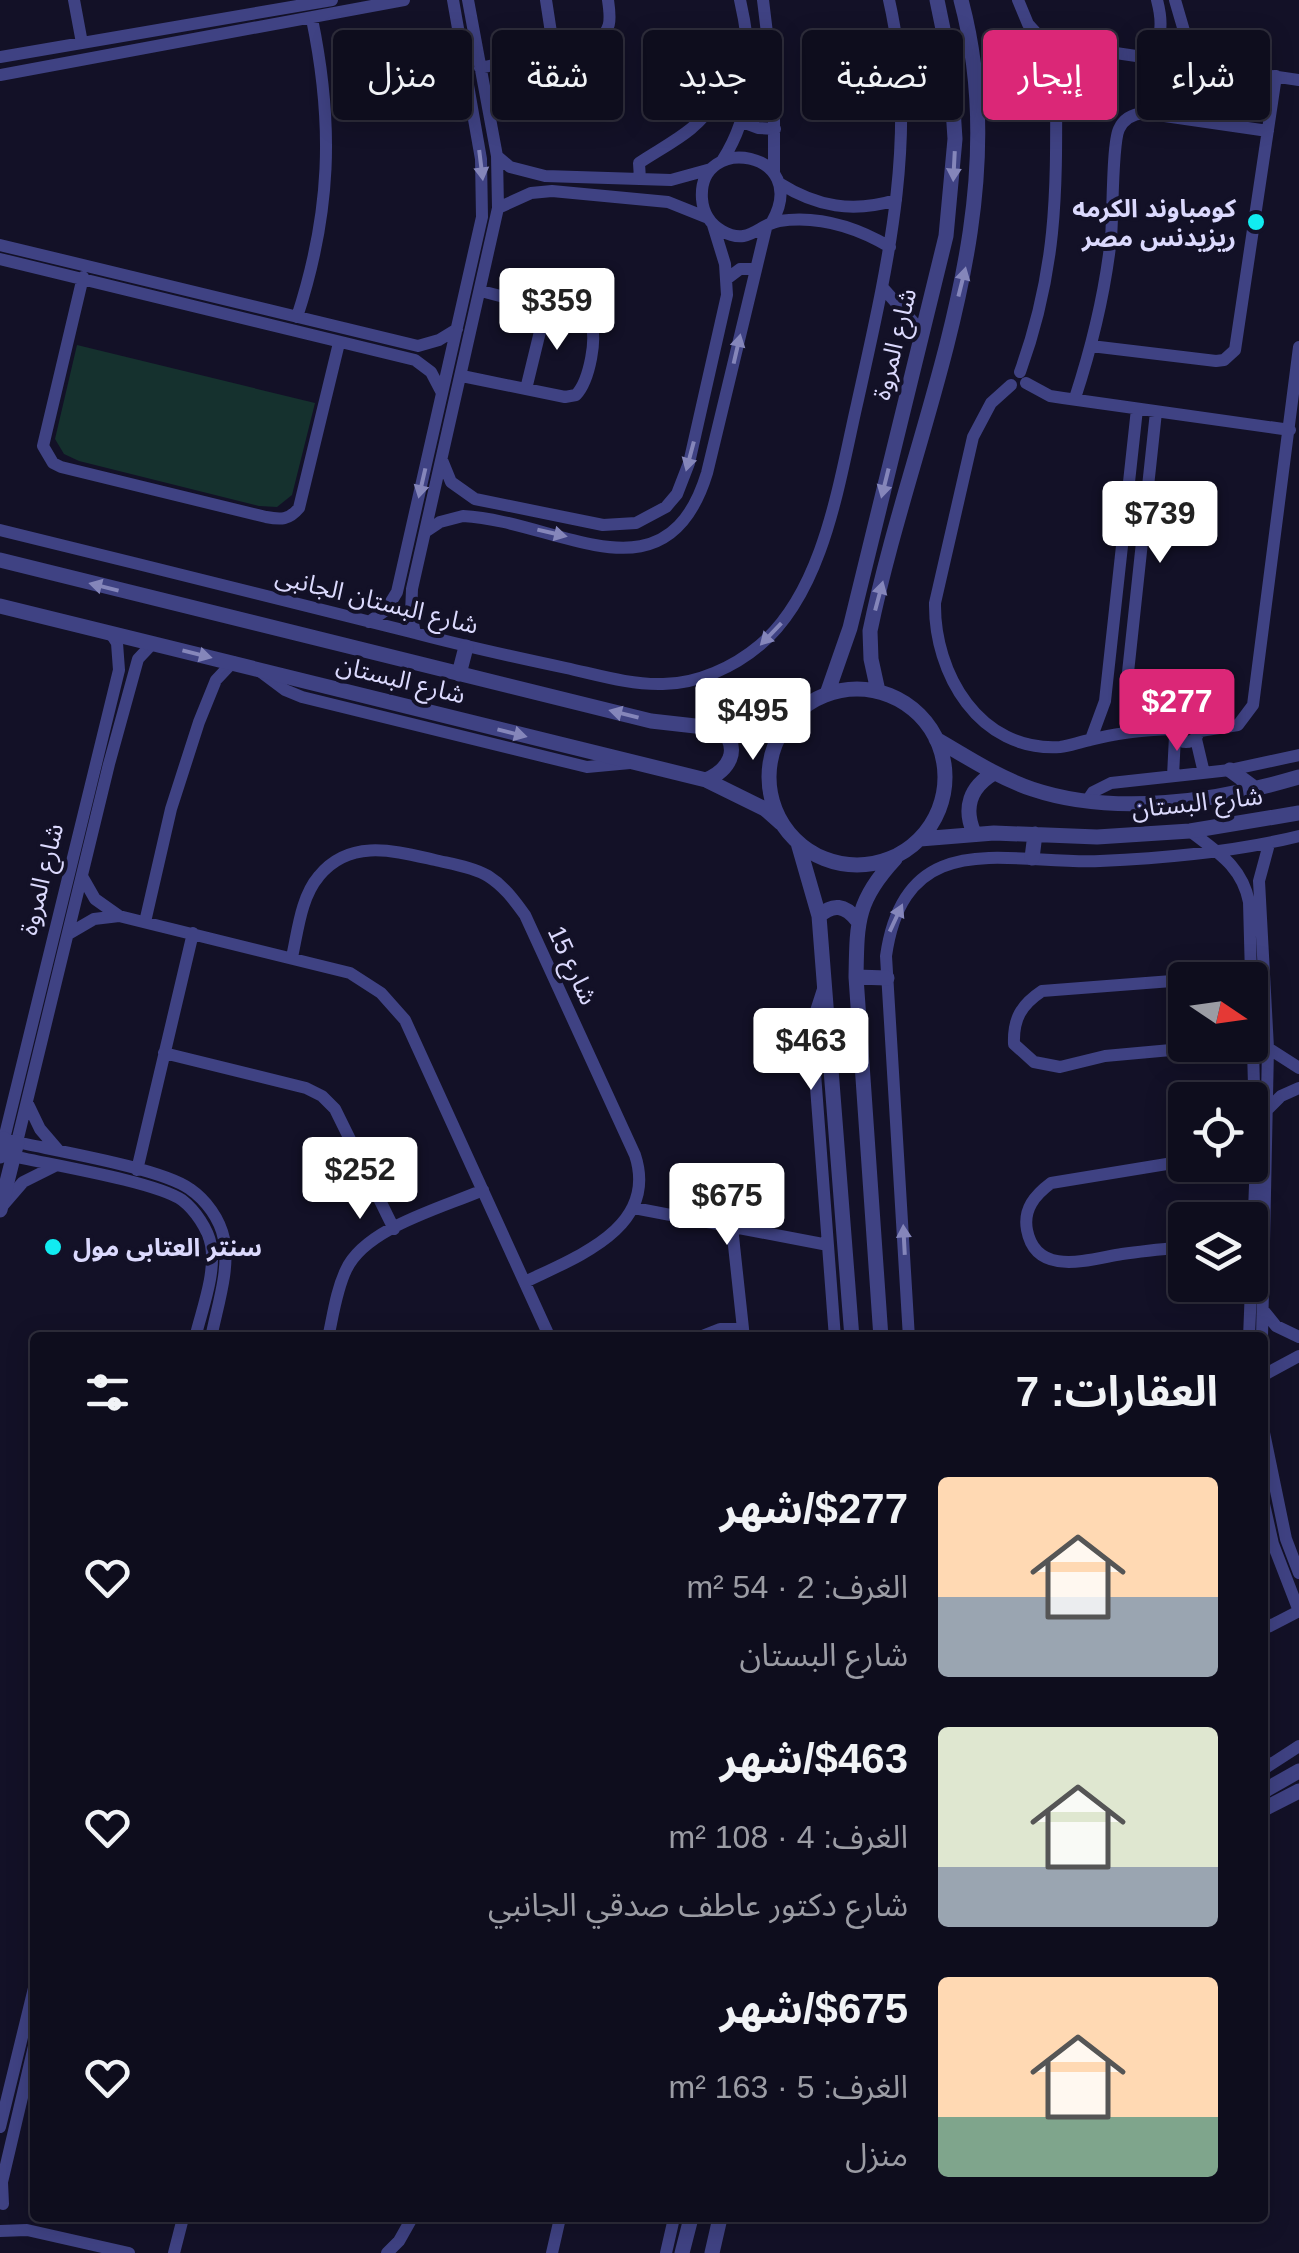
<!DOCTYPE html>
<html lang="ar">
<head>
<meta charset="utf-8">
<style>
  body { margin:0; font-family:Arial,"Noto Sans Arabic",sans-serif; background:#171626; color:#f1f3f6; direction:rtl; height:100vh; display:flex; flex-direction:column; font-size:38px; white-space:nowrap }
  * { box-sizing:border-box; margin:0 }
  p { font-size:32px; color:#9b9ca4 }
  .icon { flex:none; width:55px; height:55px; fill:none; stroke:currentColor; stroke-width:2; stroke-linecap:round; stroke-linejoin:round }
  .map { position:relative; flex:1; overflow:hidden; direction:ltr }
  .panel { position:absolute; left:30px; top:1332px; width:1238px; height:890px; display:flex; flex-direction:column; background:#0e0d1d; border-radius:10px; box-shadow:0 5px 25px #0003,0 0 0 2px #2e2d3b; direction:rtl }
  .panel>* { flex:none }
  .guide { position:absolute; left:30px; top:30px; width:1240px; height:90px; direction:rtl; display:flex; gap:20px }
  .needle { width:65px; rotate:103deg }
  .controls { position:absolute; left:1168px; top:962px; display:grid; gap:20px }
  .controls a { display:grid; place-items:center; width:100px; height:100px; border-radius:10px; background:#0e0d1d; box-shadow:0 5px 25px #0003,0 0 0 2px #2e2d3b; font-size:50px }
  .price { position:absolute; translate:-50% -85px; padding:0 22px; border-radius:10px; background:#fff; color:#222; font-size:32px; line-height:65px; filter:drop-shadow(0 2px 5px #0008) }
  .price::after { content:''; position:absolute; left:50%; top:60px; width:30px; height:22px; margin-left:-15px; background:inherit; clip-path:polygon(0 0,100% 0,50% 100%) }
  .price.active { background:#db2777; color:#fff }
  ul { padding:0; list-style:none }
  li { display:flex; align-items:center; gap:30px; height:250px; padding:0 50px }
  li span { display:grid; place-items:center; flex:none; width:280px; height:200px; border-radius:10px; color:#555 }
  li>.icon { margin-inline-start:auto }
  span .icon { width:120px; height:120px; fill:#fffc; stroke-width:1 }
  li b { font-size:42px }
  h2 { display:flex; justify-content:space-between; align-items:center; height:120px; padding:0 50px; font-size:42px }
  .chip { padding:0 35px; border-radius:10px; background:#0e0d1d; box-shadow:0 5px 25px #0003,0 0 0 2px #2e2d3b; font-size:35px; line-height:90px }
  .chip.active { background:#db2777; color:#fff }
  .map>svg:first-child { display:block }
  .green { fill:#15312e }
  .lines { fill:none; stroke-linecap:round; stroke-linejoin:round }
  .minor { stroke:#3f4283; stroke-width:12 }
  .tertiary { stroke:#3f4283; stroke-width:15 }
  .oneway { fill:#8586ba }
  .poi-dot { fill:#11ecf1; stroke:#131127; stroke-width:4 }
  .labels { text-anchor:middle; stroke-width:8; stroke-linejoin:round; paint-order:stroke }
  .poi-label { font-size:25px; font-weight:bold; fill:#dbd9fd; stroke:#131127; text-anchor:end }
  .street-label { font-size:25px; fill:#dbd9fd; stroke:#131127 }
</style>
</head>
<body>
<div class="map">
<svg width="1299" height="2253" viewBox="0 0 1299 2253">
  <rect width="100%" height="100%" fill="#131127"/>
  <path class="green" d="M77 345 315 403 292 495 277 507 259 506 79 461 64 454 55 439Z"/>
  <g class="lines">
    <path class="minor" d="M74 0 82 43
      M546 0 554 52
      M763 0 774 91V172
      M1018 0 1028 24 1047 45
      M1175 0 1189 48 1204 66
      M1044 52a9 9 0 1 1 18 0a9 9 0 1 1-18 0Z
      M1062 49 1109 52 1299 80
      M0 57 332 0
      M1145 57C1163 40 1163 23 1157 0
      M480 68 593 43C612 32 611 20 608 0
      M0 75 404 0
      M742 122 758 128 775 129
      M497 156 510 167 545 176 671 180 711 169
      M722 161C755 110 753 57 740 0
      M640 179 639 163C667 144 699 131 717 98 727 79 724 54 749 50
      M779 183C817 207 853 213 896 200
      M498 208 531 193 552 191 668 202 708 218
      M772 222C812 151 697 132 702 199 703 212 710 224 722 231 749 246 757 225 779 221 819 215 856 227 890 247
      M0 245 418 346 439 340 457 329
      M0 259 415 360 431 372 442 393
      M83 277 43 446 53 463 61 467 266 517C281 520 289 520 299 508L339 343
      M728 278 740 269H756
      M883 288 922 332
      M297 317C331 213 334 125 312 19
      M1091 346 1216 361 1224 360 1235 350 1276 76
      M1020 372C1061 259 1056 177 1056 60
      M462 376 565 397 576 395C589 381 599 336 589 319L481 291
      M1026 383 1050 396 1063 398 1290 430
      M1011 385 991 403 973 437 935 603C934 673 979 752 1060 747 1070 746 1079 742 1090 740 1116 733 1146 730 1173 729
      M526 389 546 307
      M1075 398C1092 346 1105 293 1111 238 1113 215 1112 144 1119 129 1124 118 1133 114 1144 113L1268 131
      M442 460 451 482 475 499 603 525 636 523 666 507 677 494 689 463 727 295 725 264 713 225
      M0 530C137 564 274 597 411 632 463 646 514 657 566 668 598 675 630 685 663 684 697 684 734 667 760 645 824 591 839 482 857 404 886 273 920 134 889 0
      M425 532 440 522 463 516C559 521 666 607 707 473L766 228
      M369 622 386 610 397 592 482 217 481 159 453 0
      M415 633 411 614 412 589 498 208 497 156 468 0
      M257 669 285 690 302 697 587 767 630 763
      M1173 729a13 13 0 1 1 26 0a13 13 0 1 1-26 0Z
      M1151 730 1134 714 1126 691 1156 412
      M1200 731 1238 725 1253 705 1299 347
      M1091 739 1105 701 1137 409
      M1196 739 1204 773
      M1173 776 1175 736
      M1087 801 1093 792 1111 783 1230 770 1299 755
      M1190 831C1217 852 1242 866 1249 902L1256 1160 1249 1338
      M83 878 95 899 119 916 350 973 381 993 405 1020 550 1338
      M145 922 171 809 199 722 216 680 233 662
      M70 933 94 919 119 916
      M292 957C298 930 301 897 319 876 350 838 395 851 435 860 452 864 473 867 488 876 504 886 514 900 525 915L635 1155C659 1228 576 1257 525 1282
      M1185 980 1042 991C1021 1005 1013 1019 1014 1044L1034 1062 1060 1067 1105 1056 1226 1045
      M1192 980 1259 976
      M824 986 814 1017 812 1034 835 1338
      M1268 1048 1299 1068
      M164 1053 306 1088 322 1096 335 1109 394 1229
      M27 1102 40 1129 58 1150
      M1268 1109 1281 1096 1299 1088
      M4 1139 119 670 117 643 110 632
      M12 1141C51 1150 162 1168 190 1189 206 1200 220 1219 224 1239 230 1270 217 1307 211 1338
      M17 1142 109 764 138 659 153 643
      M8 1155C46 1164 154 1181 182 1200 195 1210 208 1229 211 1245 216 1274 202 1309 195 1338
      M1185 1161 1051 1183C1035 1195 1023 1209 1027 1230 1036 1278 1090 1259 1122 1254 1143 1251 1164 1249 1185 1247
      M137 1170 193 933
      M4 1204 23 1182 55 1166
      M634 1208 828 1245
      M732 1227 744 1338
      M1263 1310 1276 1326 1299 1337
      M328 1338C333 1316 336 1291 346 1270 365 1228 442 1208 483 1190
      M697 1338 720 1329H743
      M909 1338 886 956C905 823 1009 865 1100 861 1167 858 1235 852 1299 836
      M1262 1338 1268 1048 1259 881 1269 844
      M1262 1376 1299 1356
      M1262 1423 1286 1539 1299 1573
      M1262 1495 1273 1544 1299 1611 1262 1630
      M1262 1770 1299 1746
      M0 2127 35 1984
      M3 2204 2 2182 35 2042
      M0 2231 27 2230 129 2253
      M174 2253 183 2218
      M387 2253 399 2241 412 2218
      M552 2253 560 2218
      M666 2253 674 2218"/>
    <path class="tertiary" d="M0 560 651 721 722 729 789 721
      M0 606 706 780 765 809 781 823
      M459 674 466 647
      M769 777a88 88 0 1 1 176 0a88 88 0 1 1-176 0Z
      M878 691 871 659 870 631C913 423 1019 215 961 0
      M827 694 850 628 946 236 955 139 950 63 937 0
      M936 739C967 757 997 777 1032 789 1115 817 1217 801 1299 777
      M1230 770 1253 787
      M706 780C729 770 741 750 722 729
      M974 833C963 808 970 787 994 773
      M920 839 994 833 1097 837 1190 831 1299 813
      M798 843 819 916 852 1338
      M1032 858 1035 834
      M819 916C833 903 845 905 857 920
      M856 977 887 978
      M0 1156 4 1139
      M0 1210 17 1142
      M881 1338 856 977C857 922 856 901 895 859
      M1262 1792 1299 1771
      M1262 1810 1299 1791
      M682 2253 691 2218
      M712 2253 720 2218"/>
  </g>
  <defs><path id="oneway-solid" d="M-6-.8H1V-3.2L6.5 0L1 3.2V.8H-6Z" transform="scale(2.5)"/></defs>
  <g class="oneway">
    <use href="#oneway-solid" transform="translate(481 165) rotate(83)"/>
    <use href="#oneway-solid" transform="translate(954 166) rotate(93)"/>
    <use href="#oneway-solid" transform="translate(962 282) rotate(-76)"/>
    <use href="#oneway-solid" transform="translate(737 349) rotate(-77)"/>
    <use href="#oneway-solid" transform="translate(690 456) rotate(105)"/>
    <use href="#oneway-solid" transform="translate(422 483) rotate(103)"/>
    <use href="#oneway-solid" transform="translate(885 483) rotate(104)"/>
    <use href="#oneway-solid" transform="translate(552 533) rotate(13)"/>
    <use href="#oneway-solid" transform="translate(104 587) rotate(-166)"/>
    <use href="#oneway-solid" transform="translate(879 596) rotate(-75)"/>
    <use href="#oneway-solid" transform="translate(771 634) rotate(134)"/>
    <use href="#oneway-solid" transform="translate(197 654) rotate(14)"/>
    <use href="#oneway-solid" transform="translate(624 714) rotate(-166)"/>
    <use href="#oneway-solid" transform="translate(512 733) rotate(14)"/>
    <use href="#oneway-solid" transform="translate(896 918) rotate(-65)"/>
    <use href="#oneway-solid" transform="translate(904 1240) rotate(-93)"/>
  </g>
  <g class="poi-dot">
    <circle cx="1256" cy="222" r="10"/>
    <circle cx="53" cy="1247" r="10"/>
  </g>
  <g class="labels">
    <g class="poi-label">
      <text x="1236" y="217">كومباوند الكرمه<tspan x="1236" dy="29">ريزيدنس مصر</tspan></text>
      <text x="73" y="1256" text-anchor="start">سنتر العتابى مول</text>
    </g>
    <g class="street-label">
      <text transform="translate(894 344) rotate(-76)" y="9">شارع المروة</text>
      <text transform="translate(377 600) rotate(14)" y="9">شارع البستان الجانبى</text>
      <text transform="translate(401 679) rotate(14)" y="9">شارع البستان</text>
      <text transform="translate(1197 802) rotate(-6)" y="9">شارع البستان</text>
      <text transform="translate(41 879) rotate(-76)" y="9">شارع المروة</text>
      <text transform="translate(573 965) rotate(65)" y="9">شارع 15</text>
    </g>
  </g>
</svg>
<div class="controls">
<a><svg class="needle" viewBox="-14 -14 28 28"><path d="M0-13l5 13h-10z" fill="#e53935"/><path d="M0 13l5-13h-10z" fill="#9b9ca4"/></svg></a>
<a><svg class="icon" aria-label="locate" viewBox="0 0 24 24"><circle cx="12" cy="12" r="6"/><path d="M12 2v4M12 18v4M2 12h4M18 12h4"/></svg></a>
<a><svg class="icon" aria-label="layers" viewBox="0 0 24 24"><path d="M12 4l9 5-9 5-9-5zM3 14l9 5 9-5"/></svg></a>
</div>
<b class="price" style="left:557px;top:353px">$359</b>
<b class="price" style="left:1160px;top:566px">$739</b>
<b class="price active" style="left:1177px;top:754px">$277</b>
<b class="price" style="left:753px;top:763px">$495</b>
<b class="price" style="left:811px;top:1093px">$463</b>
<b class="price" style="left:360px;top:1222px">$252</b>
<b class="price" style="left:727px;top:1248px">$675</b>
<div class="guide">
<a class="chip">شراء</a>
<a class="chip active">إيجار</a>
<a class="chip">تصفية</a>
<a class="chip">جديد</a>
<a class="chip">شقة</a>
<a class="chip">منزل</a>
</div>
<section class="panel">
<h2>العقارات: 7<svg class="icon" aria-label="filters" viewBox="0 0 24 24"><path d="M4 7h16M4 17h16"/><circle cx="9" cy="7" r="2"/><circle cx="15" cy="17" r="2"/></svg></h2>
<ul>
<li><span style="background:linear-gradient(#ffd9b3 60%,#9aa5b1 0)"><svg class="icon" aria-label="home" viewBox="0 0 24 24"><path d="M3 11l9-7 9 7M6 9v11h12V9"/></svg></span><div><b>$277/شهر</b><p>الغرف: 2 · 54 m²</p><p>شارع البستان</p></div><svg class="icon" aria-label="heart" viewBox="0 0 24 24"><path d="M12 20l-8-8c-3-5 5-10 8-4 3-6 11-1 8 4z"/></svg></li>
<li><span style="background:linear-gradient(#dfe7d0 70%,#9aa5b1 0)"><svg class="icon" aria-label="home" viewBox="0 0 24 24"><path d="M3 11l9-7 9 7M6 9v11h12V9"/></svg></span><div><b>$463/شهر</b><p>الغرف: 4 · 108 m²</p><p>شارع دكتور عاطف صدقي الجانبي</p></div><svg class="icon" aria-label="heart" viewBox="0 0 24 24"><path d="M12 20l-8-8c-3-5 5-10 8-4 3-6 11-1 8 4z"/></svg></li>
<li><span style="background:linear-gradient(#ffd9b3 70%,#7fa58c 0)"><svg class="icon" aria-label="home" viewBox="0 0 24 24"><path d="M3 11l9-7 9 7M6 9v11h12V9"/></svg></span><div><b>$675/شهر</b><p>الغرف: 5 · 163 m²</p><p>منزل</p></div><svg class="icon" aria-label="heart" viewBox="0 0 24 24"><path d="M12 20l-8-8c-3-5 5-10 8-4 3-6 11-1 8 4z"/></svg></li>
</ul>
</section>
</div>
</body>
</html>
